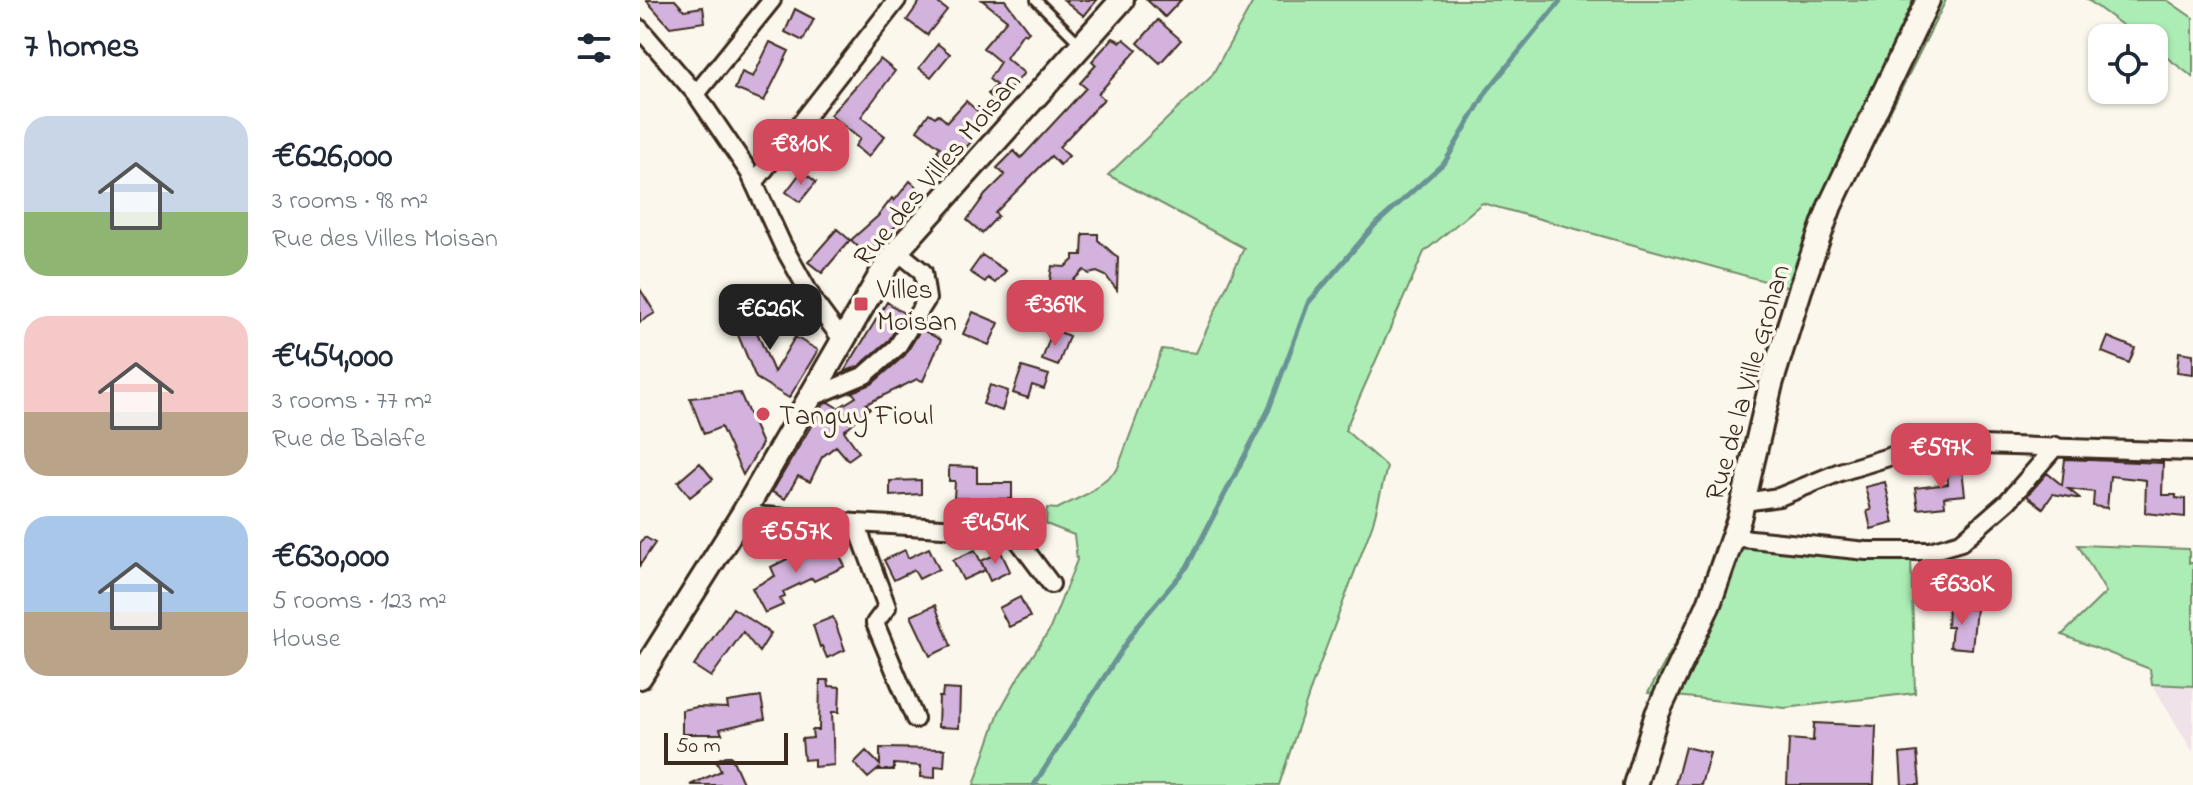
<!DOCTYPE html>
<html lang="en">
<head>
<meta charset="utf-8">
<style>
  body { margin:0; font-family:"Indie Flower",sans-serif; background:#f2f2f3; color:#1f2937; height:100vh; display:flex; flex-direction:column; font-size:30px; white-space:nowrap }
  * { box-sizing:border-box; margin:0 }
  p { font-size:26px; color:#747a83 }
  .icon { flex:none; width:44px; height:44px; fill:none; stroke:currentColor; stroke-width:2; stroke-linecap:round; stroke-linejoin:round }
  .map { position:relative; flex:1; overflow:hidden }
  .side { display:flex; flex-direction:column; background:#fff; width:640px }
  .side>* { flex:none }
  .fabs { position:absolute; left:1448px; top:24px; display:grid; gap:16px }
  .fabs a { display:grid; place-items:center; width:80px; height:80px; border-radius:16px; background:#fff; box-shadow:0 2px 6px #0004; font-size:40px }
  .scale { position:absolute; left:24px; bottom:20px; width:124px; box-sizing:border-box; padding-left:8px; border:4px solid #3b2a1e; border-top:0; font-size:22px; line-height:28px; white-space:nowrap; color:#3b2a1e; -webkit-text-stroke:6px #fbf7ec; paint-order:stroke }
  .price { position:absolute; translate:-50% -68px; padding:0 18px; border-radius:16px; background:#d1495b; color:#fff; font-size:26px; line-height:52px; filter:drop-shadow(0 2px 4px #0008) }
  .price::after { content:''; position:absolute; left:50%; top:48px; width:24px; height:18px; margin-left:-12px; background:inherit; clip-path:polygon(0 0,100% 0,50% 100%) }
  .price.on { background:#222; color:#fff }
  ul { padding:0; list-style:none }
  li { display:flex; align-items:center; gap:24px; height:200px; padding:0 24px }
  li span { display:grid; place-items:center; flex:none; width:224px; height:160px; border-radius:24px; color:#555 }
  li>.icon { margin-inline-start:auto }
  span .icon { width:96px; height:96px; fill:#fffc; stroke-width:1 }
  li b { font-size:34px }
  h2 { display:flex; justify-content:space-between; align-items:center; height:96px; padding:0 24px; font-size:34px }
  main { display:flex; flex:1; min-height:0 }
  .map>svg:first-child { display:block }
  .built { fill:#efe2e8 }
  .green { fill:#acedb5; stroke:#748c6a; stroke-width:2 }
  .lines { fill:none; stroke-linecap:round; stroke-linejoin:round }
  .stream { stroke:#6a9395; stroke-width:5 }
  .building { fill:#d3b2dd; stroke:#3b2a1e; stroke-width:2 }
  .lane-casing { stroke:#3b2a1e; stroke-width:14 }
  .street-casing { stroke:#3b2a1e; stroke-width:22 }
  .secondary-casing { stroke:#3b2a1e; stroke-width:28 }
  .lane { stroke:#fbf7ec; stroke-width:8 }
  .street { stroke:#fbf7ec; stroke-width:16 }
  .secondary { stroke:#fbf7ec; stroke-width:22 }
  .poi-dot { fill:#d1495b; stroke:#fbf7ec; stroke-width:3 }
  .labels { text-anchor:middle; stroke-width:7; stroke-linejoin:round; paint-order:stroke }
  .street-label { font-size:28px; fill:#3b2a1e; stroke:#fbf7ec }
  .poi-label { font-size:28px; fill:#3b2a1e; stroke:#fbf7ec; text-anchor:start }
</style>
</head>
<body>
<main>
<section class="side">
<h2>7 homes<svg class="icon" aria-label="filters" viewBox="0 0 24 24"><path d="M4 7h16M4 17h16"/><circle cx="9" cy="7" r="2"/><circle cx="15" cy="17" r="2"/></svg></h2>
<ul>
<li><span style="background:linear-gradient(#c9d6e8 60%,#8fb573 0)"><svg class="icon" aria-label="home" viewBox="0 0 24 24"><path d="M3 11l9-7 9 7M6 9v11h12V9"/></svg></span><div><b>€626,000</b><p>3 rooms · 98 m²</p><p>Rue des Villes Moisan</p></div></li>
<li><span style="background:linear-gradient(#f6c9c9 60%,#b9a48a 0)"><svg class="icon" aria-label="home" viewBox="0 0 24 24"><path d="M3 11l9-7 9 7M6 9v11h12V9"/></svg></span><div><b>€454,000</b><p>3 rooms · 77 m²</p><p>Rue de Balafe</p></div></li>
<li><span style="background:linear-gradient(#a9c7e8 60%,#b9a48a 0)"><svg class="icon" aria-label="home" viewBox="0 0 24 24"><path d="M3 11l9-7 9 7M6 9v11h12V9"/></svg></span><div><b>€630,000</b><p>5 rooms · 123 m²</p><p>House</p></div></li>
</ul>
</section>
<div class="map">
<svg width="1553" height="785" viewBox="0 0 1553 785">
  <rect width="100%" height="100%" fill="#fbf7ec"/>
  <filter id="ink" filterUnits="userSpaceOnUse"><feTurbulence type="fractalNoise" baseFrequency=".0125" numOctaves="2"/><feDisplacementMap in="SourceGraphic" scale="16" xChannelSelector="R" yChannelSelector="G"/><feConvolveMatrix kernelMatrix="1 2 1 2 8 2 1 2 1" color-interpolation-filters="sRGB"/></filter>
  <g filter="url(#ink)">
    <path class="built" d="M1512 684 1553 686V752Z"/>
    <path class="green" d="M614 0H1306L1196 220 1168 293 842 203 784 252 705 430 747 467 733 523 672 685 639 785H334L359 712 379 676 409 631 437 560 434 535 406 524 407 508 417 509 449 493 477 470 522 349 556 353 604 248 468 175 571 77Z
      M1448 0H1527L1553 18V77L1514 48V38H1500Z
      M1438 545 1549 549V563H1553V686L1512 684 1510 669 1422 635 1466 592Z
      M1075 546 1271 558 1275 693 1145 708 1008 693 1056 606Z"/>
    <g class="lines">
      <path class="stream" d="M394 785 498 625 547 567 629 409 668 303 734 226 805 162 847 91 921 0"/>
    </g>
    <path class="building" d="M6 0H35L44 10 63 7 65 22 30 27Z
      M281 0H294L307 10 287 35 267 20Z
      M342 0H365L389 32 386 35 383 33 366 58 384 73 358 103 348 94 356 85 349 79 360 62 343 48 367 20Z
      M424 0H457L444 16Z
      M507 0H541L525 17Z
      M155 9 174 19 163 41 145 32Z
      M518 20 541 40 520 63 498 43Z
      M473 38 481 42 484 39 497 50 458 94 464 99 419 147 429 156 420 165 411 156 355 213 358 216 342 233 327 220 345 195 365 175 357 168 374 151 381 158 446 88 440 83 456 65 452 61Z
      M130 42 149 51 124 101 95 89 102 72 113 77Z
      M298 44 310 54 291 77 279 68Z
      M240 59 255 71 221 117 245 136 228 157 215 146 220 139 190 115Z
      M326 101 342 115 323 136 331 142 316 159 313 156 308 162 297 151 300 147 277 130 289 113 295 117 298 114 307 122Z
      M162 171 176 182 160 202 146 192Z
      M270 181 285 194 228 256 211 240 238 216 252 198 254 201Z
      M197 229 210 240 182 273 168 262Z
      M443 234H458V240L478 258 477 290 466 276 457 272 449 274 444 270 408 304 398 292 410 281 412 266 425 267 434 259V255H442Z
      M342 255 366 271 355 283 348 278 345 282 330 272Z
      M0 289 15 313 0 322Z
      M109 294 120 320 113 323 134 372 155 337 178 350 149 398 116 378 90 316 98 312 93 300Z
      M247 302 265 314 249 340 219 366 204 372Z
      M333 312 359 323 349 345 323 334Z
      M281 329 301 340 283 381 277 379 226 404 230 408 204 431 219 452 208 460 196 446 182 457 170 482 158 476 145 499 132 492 184 404 188 402 198 408 216 397 212 392 232 384 265 355Z
      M413 329 429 336 418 366 402 360Z
      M1468 337 1495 348 1489 363 1462 352Z
      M1539 352 1553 354V374L1537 372Z
      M382 367 409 375 404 389 392 385 388 398 373 393Z
      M350 385 368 391 362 411 343 404Z
      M100 393 122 444 103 475 81 427 64 434 50 398Z
      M1425 459 1523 463 1522 495H1536V498L1545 499V517L1505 513 1506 480 1470 476 1467 508 1453 506 1454 492 1428 489 1441 499 1413 494 1403 508 1387 496 1407 473 1422 485Z
      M60 463 73 479 50 497 38 482Z
      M309 466 337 467V483H372V499L314 498 315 481H309Z
      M1322 469 1325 495 1304 497 1305 506 1278 509 1275 488 1308 484 1307 471Z
      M281 480V494L250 496V481Z
      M1245 482 1254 523 1231 529 1227 511 1231 510 1225 487Z
      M5 537 15 543 0 565V543Z
      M194 545 205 566 174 581 172 578 143 592 145 597 140 599 143 605 125 613 112 588 135 576 131 567 171 547 174 555Z
      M289 548 299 569 279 579 274 570 254 580 244 560 265 550 268 558Z
      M335 550 345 570 323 580 313 560Z
      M361 552 370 571 350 581 341 561Z
      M1335 577 1349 578V596L1334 595Z
      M380 597 390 617 369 627 359 608Z
      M295 605 311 646 290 656 271 616Z
      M1308 606 1336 609 1332 649 1310 647 1312 627H1307Z
      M93 608 131 633 119 652 103 632 71 677 54 666Z
      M193 617 205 650 187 658 182 646 180 647 173 625Z
      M180 680H188L189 686 200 687 199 712H192L194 765 174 767V759L164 760 162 739 173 738 172 730H179Z
      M303 689 320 690 319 728 298 727 299 697H302Z
      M121 697 125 719 80 729 82 734H42V710L57 707 88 708 87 702Z
      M1174 723 1236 726 1234 785H1147L1149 739 1173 741Z
      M1045 747 1070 753 1061 785H1035Z
      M240 748 305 749 304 767 295 766V778L281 777V766L254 764V770H239L240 768 228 778 214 763 226 751 240 765Z
      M1277 752 1280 785H1262L1260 754Z
      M86 756H91L104 785H50L81 771 76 760Z"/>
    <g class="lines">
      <g class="lane-casing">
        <path id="lane" d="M396 0 441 45"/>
      </g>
      <g class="street-casing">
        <path id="street" d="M0 29 56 94 109 172 143 246 175 303 203 341
          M56 94 132 0
          M114 183 257 0
          M168 399 225 375 257 347 287 299 283 272 257 251
          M1104 502 1139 497 1200 472 1271 450 1340 445 1553 452
          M104 512 124 516 216 523 372 532 411 584
          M216 523 247 607 235 623 275 719
          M1092 537 1227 551H1290L1321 542 1368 501 1416 446"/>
      </g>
      <g class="secondary-casing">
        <path id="secondary" d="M0 677 104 512 240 276 257 251 482 0
          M995 785 1017 714 1069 604 1099 519 1131 384 1160 290 1190 206 1288 0"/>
      </g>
      <use href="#lane" class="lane"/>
      <use href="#street" class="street"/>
      <use href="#secondary" class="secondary"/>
    </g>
  </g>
  <g class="poi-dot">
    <rect x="213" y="296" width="16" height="16" rx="4"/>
    <circle cx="123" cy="414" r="8"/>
  </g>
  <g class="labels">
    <g class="street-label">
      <text transform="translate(296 168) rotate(-50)" y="10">Rue des Villes Moisan</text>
      <text transform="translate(1106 382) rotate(-74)" y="10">Rue de la Ville Grohan</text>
    </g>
    <g class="poi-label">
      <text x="237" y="298">Villes<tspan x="237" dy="32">Moisan</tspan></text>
      <text x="139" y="424">Tanguy Fioul</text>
    </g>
  </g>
</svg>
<div class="fabs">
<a><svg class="icon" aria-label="locate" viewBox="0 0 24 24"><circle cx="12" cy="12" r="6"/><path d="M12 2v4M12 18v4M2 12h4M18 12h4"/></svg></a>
</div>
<div class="scale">50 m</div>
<b class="price" style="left:161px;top:187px">€810K</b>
<b class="price" style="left:415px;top:348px">€369K</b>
<b class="price on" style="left:130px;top:352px">€626K</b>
<b class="price" style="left:1301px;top:491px">€597K</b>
<b class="price" style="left:355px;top:566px">€454K</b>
<b class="price" style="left:156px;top:575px">€557K</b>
<b class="price" style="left:1322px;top:627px">€630K</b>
</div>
</main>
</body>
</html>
